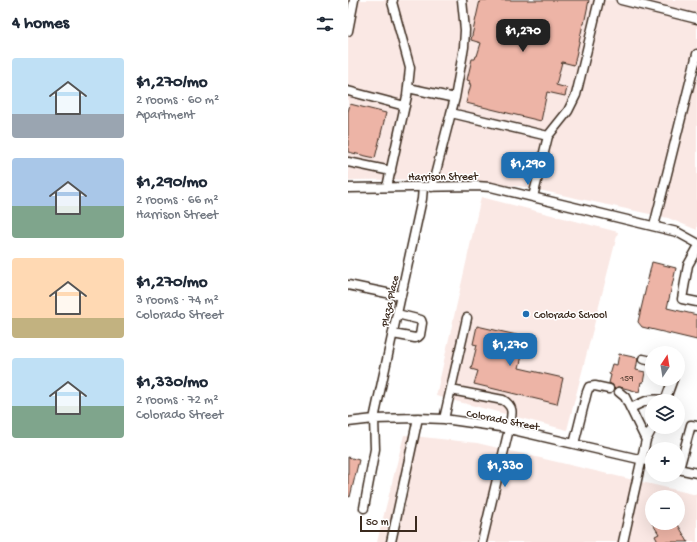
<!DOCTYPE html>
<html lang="en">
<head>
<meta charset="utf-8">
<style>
  body { margin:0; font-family:"Gochi Hand",sans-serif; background:#f2f2f3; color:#1f2937; height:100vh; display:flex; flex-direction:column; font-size:15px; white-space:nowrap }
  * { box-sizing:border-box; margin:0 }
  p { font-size:13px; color:#747a83 }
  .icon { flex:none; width:22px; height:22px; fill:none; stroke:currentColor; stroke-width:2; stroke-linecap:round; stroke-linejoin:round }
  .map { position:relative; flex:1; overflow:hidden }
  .side { display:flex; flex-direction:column; background:#fff; width:348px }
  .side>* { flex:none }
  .needle { width:26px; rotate:12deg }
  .tools { position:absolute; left:297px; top:346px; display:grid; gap:8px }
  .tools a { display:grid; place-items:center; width:40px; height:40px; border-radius:50%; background:#fff; box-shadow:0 4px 16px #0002; font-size:20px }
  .scale { position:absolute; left:12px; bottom:10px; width:57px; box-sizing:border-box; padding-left:4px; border:2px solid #3b2a1e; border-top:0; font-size:11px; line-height:14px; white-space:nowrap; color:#3b2a1e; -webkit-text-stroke:3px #fff; paint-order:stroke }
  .price { position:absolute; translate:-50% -34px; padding:0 9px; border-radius:8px; background:#1f6fb2; color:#fff; font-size:13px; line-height:26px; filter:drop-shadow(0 1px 2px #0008) }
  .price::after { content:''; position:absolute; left:50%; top:24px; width:12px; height:9px; margin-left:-6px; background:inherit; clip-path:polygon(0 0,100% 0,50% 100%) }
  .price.current { background:#222; color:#fff }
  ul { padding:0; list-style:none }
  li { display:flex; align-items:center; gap:12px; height:100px; padding:0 12px }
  li span { display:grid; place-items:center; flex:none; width:112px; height:80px; border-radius:4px; color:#555 }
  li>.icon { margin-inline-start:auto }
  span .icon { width:48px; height:48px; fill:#fffc; stroke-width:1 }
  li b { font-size:17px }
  h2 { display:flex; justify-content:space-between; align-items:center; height:48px; padding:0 12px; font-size:17px }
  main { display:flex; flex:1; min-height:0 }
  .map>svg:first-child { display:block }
  .built { fill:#fae8e4; fill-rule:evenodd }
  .building { fill:#edb4a6; stroke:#3b2a1e }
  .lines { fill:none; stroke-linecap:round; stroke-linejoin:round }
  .minor-casing { stroke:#3b2a1e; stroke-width:11 }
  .minor { stroke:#fff; stroke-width:8 }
  .poi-dot { fill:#1f6fb2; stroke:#fff; stroke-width:1.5 }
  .labels { text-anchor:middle; stroke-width:3; stroke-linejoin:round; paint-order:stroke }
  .number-label { font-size:9px; fill:#684c40 }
  .street-label { font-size:11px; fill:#3b2a1e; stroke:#fff }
  .poi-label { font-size:11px; fill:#3b2a1e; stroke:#fff; text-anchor:start }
</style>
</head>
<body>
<main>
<section class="side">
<h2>4 homes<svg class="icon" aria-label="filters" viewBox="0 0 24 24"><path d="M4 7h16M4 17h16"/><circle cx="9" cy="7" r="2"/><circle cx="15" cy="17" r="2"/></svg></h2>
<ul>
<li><span style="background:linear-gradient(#bfe0f5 70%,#9aa5b1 0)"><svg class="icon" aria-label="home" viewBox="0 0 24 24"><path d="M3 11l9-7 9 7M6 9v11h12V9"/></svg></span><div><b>$1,270/mo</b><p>2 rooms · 60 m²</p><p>Apartment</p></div></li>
<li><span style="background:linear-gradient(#a9c7e8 60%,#7fa58c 0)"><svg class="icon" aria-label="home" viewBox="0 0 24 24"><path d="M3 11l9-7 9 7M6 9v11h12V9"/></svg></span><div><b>$1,290/mo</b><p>2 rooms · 66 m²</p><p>Harrison Street</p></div></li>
<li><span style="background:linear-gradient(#ffd9b3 75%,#c2b280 0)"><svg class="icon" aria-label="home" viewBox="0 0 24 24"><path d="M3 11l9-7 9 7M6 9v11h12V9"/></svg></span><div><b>$1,270/mo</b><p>3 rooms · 74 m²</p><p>Colorado Street</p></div></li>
<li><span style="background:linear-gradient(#bfe0f5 60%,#7fa58c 0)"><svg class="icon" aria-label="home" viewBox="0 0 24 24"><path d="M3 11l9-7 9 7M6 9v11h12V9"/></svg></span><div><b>$1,330/mo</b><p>2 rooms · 72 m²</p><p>Colorado Street</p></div></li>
</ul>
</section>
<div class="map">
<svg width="349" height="542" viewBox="0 0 349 542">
  <rect width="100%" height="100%" fill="#fff"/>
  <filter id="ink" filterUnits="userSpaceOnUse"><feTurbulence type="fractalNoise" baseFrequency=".025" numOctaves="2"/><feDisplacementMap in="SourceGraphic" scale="8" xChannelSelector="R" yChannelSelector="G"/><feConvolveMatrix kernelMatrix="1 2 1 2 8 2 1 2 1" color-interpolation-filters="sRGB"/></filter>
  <g filter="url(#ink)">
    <path class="built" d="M0 0H349V230L320 218 177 187 102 179 0 180Z
      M133 197 270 232 219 430 88 396Z
      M56 435 129 443 349 495V542H29ZM304 497H330V523H304Z"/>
    <path class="building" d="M132 0H241L236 24H235L226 65 214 62 208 85 219 88 217 96 199 92 193 121 118 103 123 84H121L122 81 119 80 124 59H127L128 56H129L133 43 123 40Z
      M2 104 38 113 27 158 0 152V112Z
      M304 262 328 268 319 308 349 315V340L294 327 290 322Z
      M129 326 182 338 177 357 174 356 171 368 215 378 209 404 126 384 130 371 123 369 129 345 125 344Z
      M271 354 290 358 288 370 297 372 295 383 293 382 291 392 272 387H269L266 389 265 385 261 383 263 375 261 374 264 364 269 365Z
      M0 457 11 460 2 497 0 496Z
      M304 523H329L340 542H310L307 536 311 534Z"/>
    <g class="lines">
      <g class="minor-casing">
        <path id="minor" d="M273 0 349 19
          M0 31 6 0
          M60 88 107 98 103 113
          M0 91 57 106
          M107 98 116 47 117 30 114 0
          M200 136 220 111 228 95 251 0
          M0 162 43 171
          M39 187 59 96 62 68 44 2 45 0
          M84 187 103 113 200 136 185 197
          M0 188 128 186 143 187 329 232 349 243
          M306 226 349 54
          M349 249 340 265 334 299 349 302
          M0 285 53 296
          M45 334 67 338 70 337 72 335 74 323 73 320 49 314
          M295 359 304 361
          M103 390 155 400C168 408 163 416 161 429L134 542
          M271 392 277 397 298 440 275 542
          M317 401 325 379
          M283 408C297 401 301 398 317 400
          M96 419 119 318
          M0 422 26 419 70 418 96 419 152 427 304 462
          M298 440 305 427
          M226 444 239 392 241 387 247 386 261 389
          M330 469 349 473
          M331 469 343 425 349 426
          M16 508 27 449 26 419 74 199 75 187
          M43 542 70 418"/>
      </g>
      <use href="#minor" class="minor"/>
    </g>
  </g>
  <circle class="poi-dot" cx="178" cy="314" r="4"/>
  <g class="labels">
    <g class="number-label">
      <text x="279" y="381">159</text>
    </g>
    <g class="street-label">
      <text x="95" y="180">Harrison Street</text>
      <text transform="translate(41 301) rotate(-78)" y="4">Plaza Place</text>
      <text transform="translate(155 419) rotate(11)" y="4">Colorado Street</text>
    </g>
    <g class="poi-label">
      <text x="186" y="318">Colorado School</text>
    </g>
  </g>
</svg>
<div class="tools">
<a><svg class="needle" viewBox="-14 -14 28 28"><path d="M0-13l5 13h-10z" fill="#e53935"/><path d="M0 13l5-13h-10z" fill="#747a83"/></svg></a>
<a><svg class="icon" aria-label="layers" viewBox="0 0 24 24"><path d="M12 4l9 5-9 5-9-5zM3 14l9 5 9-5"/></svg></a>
<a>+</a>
<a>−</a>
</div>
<div class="scale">50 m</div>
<b class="price current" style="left:175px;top:53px">$1,270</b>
<b class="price" style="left:180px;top:186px">$1,290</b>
<b class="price" style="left:162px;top:367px">$1,270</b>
<b class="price" style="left:157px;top:488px">$1,330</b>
</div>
</main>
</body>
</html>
